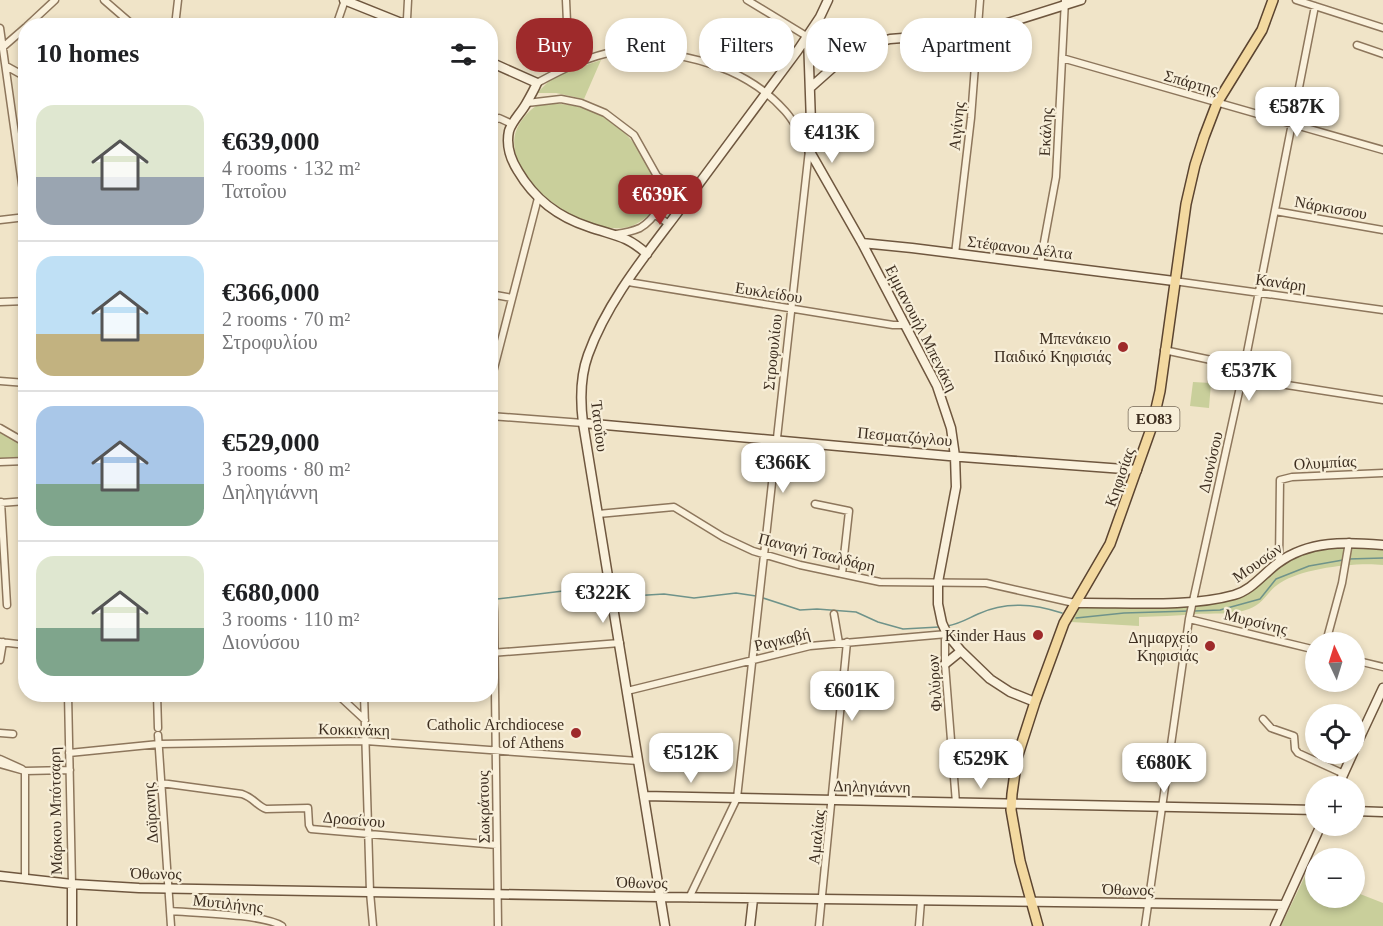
<!DOCTYPE html>
<html lang="en">
<head>
<meta charset="utf-8">
<style>
  body { margin:0; font-family:"Times New Roman",serif; background:#f6f6f6; color:#202124; height:100vh; display:flex; flex-direction:column; font-size:22px; white-space:nowrap }
  * { box-sizing:border-box; margin:0 }
  p { font-size:20px; color:#757577 }
  .icon { flex:none; width:33px; height:33px; fill:none; stroke:currentColor; stroke-width:2; stroke-linecap:round; stroke-linejoin:round }
  .map { position:relative; flex:1; overflow:hidden }
  .side { position:absolute; left:18px; top:18px; width:480px; height:684px; display:flex; flex-direction:column; background:#fff; border-radius:24px; box-shadow:0 3px 9px #0003 }
  .side>* { flex:none }
  .banner { position:absolute; left:516px; top:18px; width:570px; height:54px; display:flex; gap:12px }
  .needle { width:39px; rotate:356deg }
  .buttons { position:absolute; left:1305px; top:632px; display:grid; gap:12px }
  .buttons a { display:grid; place-items:center; width:60px; height:60px; border-radius:50%; background:#fff; box-shadow:0 3px 9px #0003; font-size:30px }
  .price { position:absolute; translate:-50% -51px; padding:0 14px; border-radius:12px; background:#fff; color:#222; font-size:20px; line-height:39px; filter:drop-shadow(0 2px 3px #0008) }
  .price::after { content:''; position:absolute; left:50%; top:36px; width:18px; height:14px; margin-left:-9px; background:inherit; clip-path:polygon(0 0,100% 0,50% 100%) }
  .price.on { background:#9e2a2b; color:#fff }
  ul { padding:0; list-style:none }
  li { display:flex; align-items:center; gap:18px; height:150px; padding:0 18px }
  li+li { border-top:2px solid #e0e0e0 }
  li span { display:grid; place-items:center; flex:none; width:168px; height:120px; border-radius:18px; color:#555 }
  li>.icon { margin-inline-start:auto }
  span .icon { width:72px; height:72px; fill:#fffc; stroke-width:1 }
  li b { font-size:26px }
  h2 { display:flex; justify-content:space-between; align-items:center; height:72px; padding:0 18px; font-size:26px }
  .tag { padding:0 21px; border-radius:24px; background:#fff; box-shadow:0 3px 9px #0003; font-size:21px; line-height:54px }
  .tag.on { background:#9e2a2b; color:#fff }
  .map>svg:first-child { display:block }
  .green { fill:#c9cf9b }
  .lines { fill:none; stroke-linecap:round; stroke-linejoin:round }
  .stream { stroke:#6f938a; stroke-width:1.5 }
  .street-casing { stroke:#8d765c; stroke-width:9 }
  .secondary-casing { stroke:#6f573f; stroke-width:11 }
  .primary-casing { stroke:#5b4430; stroke-width:12 }
  .street { stroke:#faf1dc; stroke-width:6 }
  .secondary { stroke:#faf1dc; stroke-width:8 }
  .primary { stroke:#f3d9a0; stroke-width:9 }
  .poi-dot { fill:#9e2a2b; stroke:#f7eed8; stroke-width:2 }
  .labels { text-anchor:middle; stroke-width:4.5; stroke-linejoin:round; paint-order:stroke }
  .shield { fill:#f7eed8; stroke:#756857; stroke-width:1.5 }
  .shield-label { font-size:15px; font-weight:bold; fill:#3d2e20 }
  .street-label { font-size:16px; fill:#3d2e20; stroke:#f7eed8 }
  .poi-label { font-size:16px; fill:#3d2e20; stroke:#f7eed8; text-anchor:end }
</style>
</head>
<body>
<div class="map">
<svg width="1383" height="926" viewBox="0 0 1383 926">
  <rect width="100%" height="100%" fill="#f0e4c8"/>
  <path class="green" d="M601 60 584 99 556 93H537L554 76Z
    M542 103C564 103 589 106 608 119 627 131 666 176 659 200 656 211 644 220 634 225 589 245 485 169 522 120 528 112 533 107 542 103Z
    M1193 382 1211 383 1209 408 1190 406Z
    M0 432 25 447V457L0 459Z
    M1334 546 1383 549V565C1356 562 1303 568 1280 583 1268 590 1264 604 1249 609 1232 615 1212 613 1194 614 1176 616 1158 616 1139 617V626L1071 622 1079 606C1119 605 1215 611 1248 594 1257 589 1264 579 1272 573 1290 558 1312 551 1334 546Z
    M1306 874 1315 878 1316 897H1354L1355 892 1383 903V926H1281Z"/>
  <g class="lines">
    <path class="stream" d="M1348 559 1383 558
      M615 597 664 594 694 598 736 593 756 596
      M760 597 800 610 817 609 856 612 878 622 903 629 939 627
      M497 599 563 591 578 597H607
      M1194 611 1220 610 1260 599 1276 579 1309 566 1343 560
      M1076 618 1124 613 1190 611
      M947 626C960 624 967 619 978 614 1006 601 1034 604 1062 613"/>
    <g class="street-casing">
      <path id="street" d="M104 0 134 26
        M566 0 569 66
        M747 0 808 37
        M1296 0 1383 28
        M401 25 407 19 408 0
        M27 26 55 0
        M175 26 178 0
        M336 26 345 0
        M0 28 26 212
        M1357 45 1383 54
        M3 47 26 27
        M1062 58 1383 150
        M6 66 26 77
        M537 83C563 69 588 56 618 51 633 49 648 51 663 53 710 60 753 75 785 111 795 122 802 137 809 150L737 798 689 898
        M527 103 561 99 581 103 605 113 634 135 657 176 667 183 694 191
        M490 122 499 118 512 124
        M1275 211 1383 230
        M654 214 669 224
        M0 220 26 217
        M616 234C624 233 633 231 640 228 655 219 666 200 667 183
        M955 254 971 118 980 0
        M1040 264 1056 177 1065 0
        M1174 281 1383 310
        M628 282 893 325H905
        M490 294 512 298
        M0 302 26 301
        M1164 350 1244 367
        M1242 378 1383 400
        M0 381 26 383
        M490 384 538 198
        M490 416 583 423
        M0 428 26 443
        M0 462 26 461
        M1 502 7 605
        M0 503 26 501
        M815 504 849 511 842 574
        M598 514 674 507 723 537 753 551 800 565 880 582 986 583 1074 603
        M490 544 494 612 498 926
        M1279 562 1280 480 1292 477 1383 473
        M834 614 839 643
        M1189 619 1316 650
        M0 642 26 645
        M1326 642 1342 583 1349 542
        M491 653 620 643
        M0 660 3 642
        M1354 660 1383 667
        M627 691 810 646 947 634 945 640V664L956 803
        M68 694 72 884
        M157 694 158 728
        M337 694 365 720
        M364 694 370 892 373 926
        M1263 719 1271 728 1294 736 1295 749 1298 753 1344 774
        M0 733 13 734
        M158 735 171 926
        M69 753 159 744 366 741 638 761
        M0 759 22 769
        M0 764 25 771 70 770
        M161 783 242 794C254 798 257 806 266 809L308 808 309 825 311 829 497 845
        M25 879V771
        M170 911C195 913 263 914 282 926
        M819 926 847 642
        M919 926 921 901
        M1145 926 1189 619 1242 378 1315 6"/>
    </g>
    <g class="secondary-casing">
      <path id="secondary" d="M344 0 409 26
        M808 37 811 123 809 150 862 243 937 386 951 428 955 456 956 487 938 582V604L942 623 947 634 961 651 990 679 1010 692 1035 702
        M490 62 537 83C534 90 530 97 526 104 521 113 512 121 509 131 506 145 511 160 518 171 535 200 558 217 589 227 615 236 626 235 647 254
        M811 87 847 55 875 43 890 39 979 32 1081 0
        M862 243 912 248 1174 281
        M583 423 949 456 1137 470
        M1074 603C1122 602 1188 608 1234 595 1252 590 1263 574 1278 563 1309 540 1346 542 1383 545
        M945 664 961 651
        M1354 750 1383 688
        M1338 786 1353 753
        M644 796 1316 810
        M1354 811 1383 812
        M0 876 72 884 139 888 660 897 1284 905
        M72 884V926
        M665 926 583 423C580 399 580 377 588 355 607 302 645 256 678 212 718 158 758 104 798 50L820 17 828 0
        M750 926 753 899
        M1275 926 1321 825"/>
    </g>
    <g class="primary-casing">
      <path id="primary" d="M1038 926 1020 861 1011 810 1012 794 1017 758 1035 702 1064 623 1110 544 1152 426 1160 391 1186 204 1195 165 1204 137 1217 103 1262 30 1273 0"/>
    </g>
    <use href="#street" class="street"/>
    <use href="#secondary" class="secondary"/>
    <use href="#primary" class="primary"/>
  </g>
  <g class="poi-dot">
    <circle cx="1123" cy="347" r="6"/>
    <circle cx="1038" cy="635" r="6"/>
    <circle cx="1210" cy="646" r="6"/>
    <circle cx="576" cy="733" r="6"/>
  </g>
  <g class="labels">
    <rect class="shield" x="1128.5" y="407" width="51" height="24" rx="4.5"/>
    <g class="shield-label">
      <text x="1154" y="424">ΕΟ83</text>
    </g>
    <g class="street-label">
      <text transform="translate(1191 82) rotate(16)" y="6">Σπάρτης</text>
      <text transform="translate(956 126) rotate(-84)" y="6">Αιγίνης</text>
      <text transform="translate(1045 132) rotate(-87)" y="6">Εκάλης</text>
      <text transform="translate(1331 207) rotate(10)" y="6">Νάρκισσου</text>
      <text transform="translate(1020 247) rotate(7)" y="6">Στέφανου Δέλτα</text>
      <text transform="translate(1281 282) rotate(8)" y="6">Κανάρη</text>
      <text transform="translate(769 292) rotate(9)" y="6">Ευκλείδου</text>
      <text transform="translate(922 328) rotate(63)" y="6">Εμμανουήλ Μπενάκη</text>
      <text transform="translate(772 352) rotate(-84)" y="6">Στροφυλίου</text>
      <text transform="translate(600 426) rotate(83)" y="6">Τατοΐου</text>
      <text transform="translate(905 436) rotate(5)" y="6">Πεσματζόγλου</text>
      <text transform="translate(1210 462) rotate(-77)" y="6">Διονύσου</text>
      <text transform="translate(1325 462) rotate(-3)" y="6">Ολυμπίας</text>
      <text transform="translate(1119 477) rotate(-71)" y="6">Κηφισίας</text>
      <text transform="translate(817 552) rotate(14)" y="6">Παναγή Τσαλδάρη</text>
      <text transform="translate(1257 562) rotate(-35)" y="6">Μουσών</text>
      <text transform="translate(1256 621) rotate(14)" y="6">Μυρσίνης</text>
      <text transform="translate(782 639) rotate(-13)" y="6">Ραγκαβή</text>
      <text transform="translate(934 683) rotate(-94)" y="6">Φιλύρων</text>
      <text transform="translate(354 729) rotate(1)" y="6">Κοκκινάκη</text>
      <text transform="translate(872 786) rotate(1)" y="6">Δηληγιάννη</text>
      <text transform="translate(483 807) rotate(-91)" y="6">Σωκράτους</text>
      <text transform="translate(55 811) rotate(-91)" y="6">Μάρκου Μπότσαρη</text>
      <text transform="translate(150 813) rotate(-94)" y="6">Δοϊρανης</text>
      <text transform="translate(354 819) rotate(5)" y="6">Δροσίνου</text>
      <text transform="translate(816 837) rotate(-84)" y="6">Αμαλίας</text>
      <text transform="translate(156 873) rotate(1)" y="6">Όθωνος</text>
      <text transform="translate(642 882) rotate(1)" y="6">Όθωνος</text>
      <text transform="translate(1128 889) rotate(1)" y="6">Όθωνος</text>
      <text transform="translate(228 903) rotate(6)" y="6">Μυτιλήνης</text>
    </g>
    <g class="poi-label">
      <text x="1111" y="344">Μπενάκειο<tspan x="1111" dy="18">Παιδικό Κηφισιάς</tspan></text>
      <text x="1026" y="641">Kinder Haus</text>
      <text x="1198" y="643">Δημαρχείο<tspan x="1198" dy="18">Κηφισιάς</tspan></text>
      <text x="564" y="730">Catholic Archdiocese<tspan x="564" dy="18">of Athens</tspan></text>
    </g>
  </g>
</svg>
<div class="buttons">
<a><svg class="needle" viewBox="-14 -14 28 28"><path d="M0-13l5 13h-10z" fill="#e53935"/><path d="M0 13l5-13h-10z" fill="#757577"/></svg></a>
<a><svg class="icon" aria-label="locate" viewBox="0 0 24 24"><circle cx="12" cy="12" r="6"/><path d="M12 2v4M12 18v4M2 12h4M18 12h4"/></svg></a>
<a>+</a>
<a>−</a>
</div>
<b class="price" style="left:1297px;top:138px">€587K</b>
<b class="price" style="left:832px;top:164px">€413K</b>
<b class="price on" style="left:660px;top:226px">€639K</b>
<b class="price" style="left:1249px;top:402px">€537K</b>
<b class="price" style="left:783px;top:494px">€366K</b>
<b class="price" style="left:603px;top:624px">€322K</b>
<b class="price" style="left:852px;top:722px">€601K</b>
<b class="price" style="left:691px;top:784px">€512K</b>
<b class="price" style="left:981px;top:790px">€529K</b>
<b class="price" style="left:1164px;top:794px">€680K</b>
<div class="banner">
<a class="tag on">Buy</a>
<a class="tag">Rent</a>
<a class="tag">Filters</a>
<a class="tag">New</a>
<a class="tag">Apartment</a>
</div>
<section class="side">
<h2>10 homes<svg class="icon" aria-label="filters" viewBox="0 0 24 24"><path d="M4 7h16M4 17h16"/><circle cx="9" cy="7" r="2"/><circle cx="15" cy="17" r="2"/></svg></h2>
<ul>
<li><span style="background:linear-gradient(#dfe7d0 60%,#9aa5b1 0)"><svg class="icon" aria-label="home" viewBox="0 0 24 24"><path d="M3 11l9-7 9 7M6 9v11h12V9"/></svg></span><div><b>€639,000</b><p>4 rooms · 132 m²</p><p>Τατοΐου</p></div></li>
<li><span style="background:linear-gradient(#bfe0f5 65%,#c2b280 0)"><svg class="icon" aria-label="home" viewBox="0 0 24 24"><path d="M3 11l9-7 9 7M6 9v11h12V9"/></svg></span><div><b>€366,000</b><p>2 rooms · 70 m²</p><p>Στροφυλίου</p></div></li>
<li><span style="background:linear-gradient(#a9c7e8 65%,#7fa58c 0)"><svg class="icon" aria-label="home" viewBox="0 0 24 24"><path d="M3 11l9-7 9 7M6 9v11h12V9"/></svg></span><div><b>€529,000</b><p>3 rooms · 80 m²</p><p>Δηληγιάννη</p></div></li>
<li><span style="background:linear-gradient(#dfe7d0 60%,#7fa58c 0)"><svg class="icon" aria-label="home" viewBox="0 0 24 24"><path d="M3 11l9-7 9 7M6 9v11h12V9"/></svg></span><div><b>€680,000</b><p>3 rooms · 110 m²</p><p>Διονύσου</p></div></li>
</ul>
</section>
</div>
</body>
</html>
